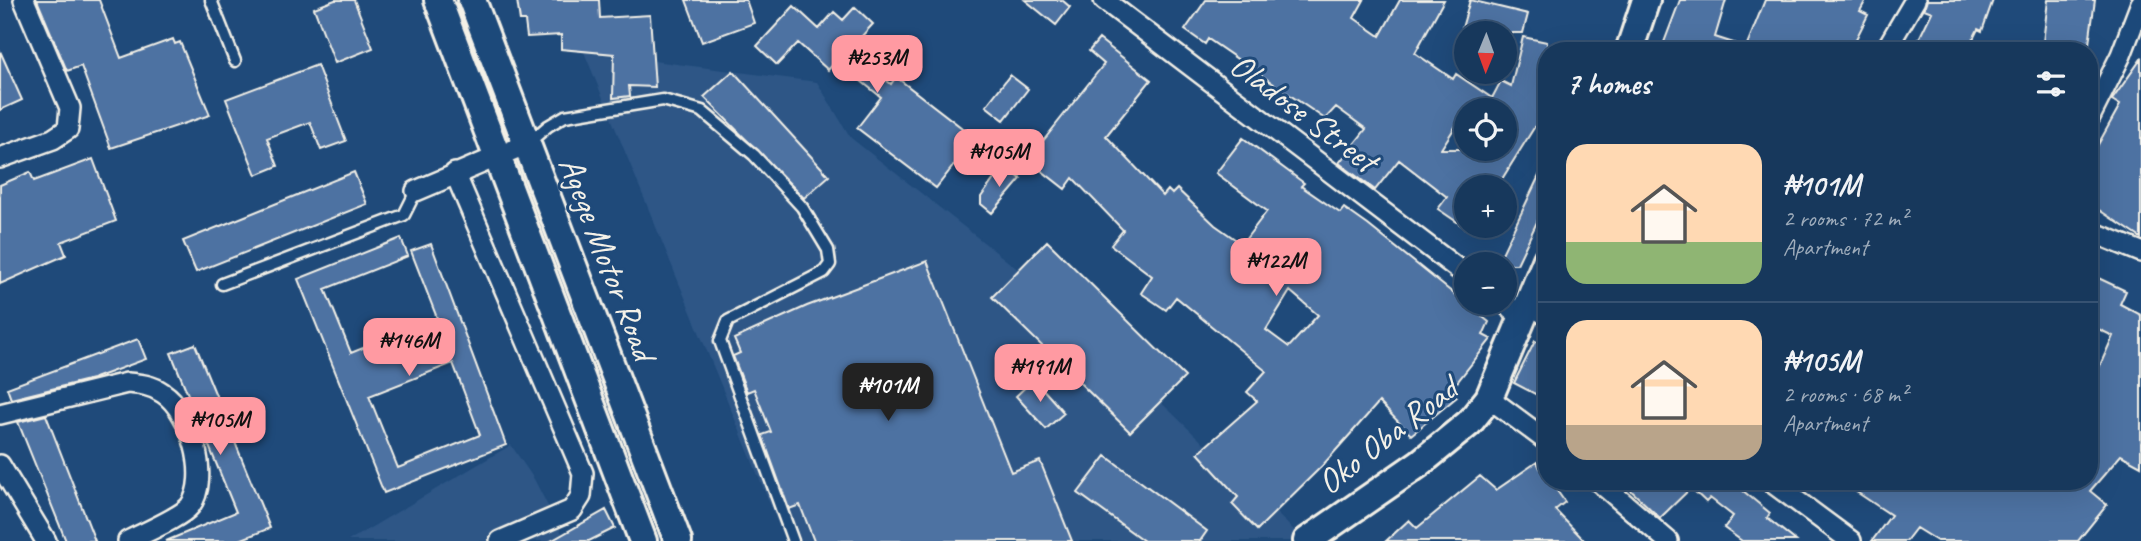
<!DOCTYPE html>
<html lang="en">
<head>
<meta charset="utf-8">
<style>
  body { margin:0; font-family:Caveat,sans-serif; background:#203f62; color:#f1f3f6; height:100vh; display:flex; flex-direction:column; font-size:26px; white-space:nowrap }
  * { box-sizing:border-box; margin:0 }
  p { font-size:23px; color:#9eacbb }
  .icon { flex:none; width:38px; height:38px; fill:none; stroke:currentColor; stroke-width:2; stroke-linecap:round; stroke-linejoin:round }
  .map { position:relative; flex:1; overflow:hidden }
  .side { position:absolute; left:1538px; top:42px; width:560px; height:448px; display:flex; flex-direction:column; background:#17385c; border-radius:28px; box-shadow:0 7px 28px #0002,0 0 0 2px #365272 }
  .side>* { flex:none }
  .needle { width:46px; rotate:181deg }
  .tools { position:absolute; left:1454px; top:21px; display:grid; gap:14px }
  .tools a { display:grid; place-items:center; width:63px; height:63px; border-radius:50%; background:#17385c; box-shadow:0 7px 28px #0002,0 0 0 2px #365272; font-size:35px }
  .price { position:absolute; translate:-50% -60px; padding:0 16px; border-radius:14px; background:#ff9aa2; color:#111; font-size:23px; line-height:46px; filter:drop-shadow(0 2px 4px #0008) }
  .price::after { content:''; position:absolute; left:50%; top:42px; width:21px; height:16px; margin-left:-10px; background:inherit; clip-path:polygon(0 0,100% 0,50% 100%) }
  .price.on { background:#222; color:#fff }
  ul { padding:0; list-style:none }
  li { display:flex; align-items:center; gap:21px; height:175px; padding:0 28px }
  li+li { border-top:2px solid #365272 }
  li span { display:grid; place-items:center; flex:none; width:196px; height:140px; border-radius:21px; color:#555 }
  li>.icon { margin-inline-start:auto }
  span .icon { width:84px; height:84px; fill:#fffc; stroke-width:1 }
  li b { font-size:30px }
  h2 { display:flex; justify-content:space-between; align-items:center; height:84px; padding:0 28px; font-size:30px }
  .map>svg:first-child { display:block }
  .built { fill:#2d5686 }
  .building { fill:#4e72a2; stroke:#f4f1e8; stroke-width:2; fill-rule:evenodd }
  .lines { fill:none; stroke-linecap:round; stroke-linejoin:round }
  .lane-casing { stroke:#f4f1e8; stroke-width:15 }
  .street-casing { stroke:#f4f1e8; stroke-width:24 }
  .secondary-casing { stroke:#f4f1e8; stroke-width:32 }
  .lane { stroke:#1f4a7a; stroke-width:10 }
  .street { stroke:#1f4a7a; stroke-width:19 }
  .secondary { stroke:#1f4a7a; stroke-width:26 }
  .labels { text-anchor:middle; stroke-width:6; stroke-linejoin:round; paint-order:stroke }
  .street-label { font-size:35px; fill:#f4f1e8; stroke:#1f4a7a }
</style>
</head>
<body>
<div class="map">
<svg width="2141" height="541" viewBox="0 0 2141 541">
  <rect width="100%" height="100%" fill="#1f4a7a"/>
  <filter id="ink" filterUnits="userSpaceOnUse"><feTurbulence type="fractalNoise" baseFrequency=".0143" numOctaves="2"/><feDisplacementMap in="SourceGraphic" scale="14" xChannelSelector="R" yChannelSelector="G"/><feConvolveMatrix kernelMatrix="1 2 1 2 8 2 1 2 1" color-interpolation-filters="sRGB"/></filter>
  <g filter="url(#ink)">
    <path class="built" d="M584 52 817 82 851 138 1043 289 1299 535 1294 541H785Z
      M511 445 534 479 566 541H348Z"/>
    <path class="building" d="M37 0H99L121 58 173 39 175 44 180 42 210 115 111 148 81 66 67 71Z
      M335 0H354L373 48 335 63 314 8Z
      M517 0H599L600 18 650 15 655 87 629 86 630 96 613 98 614 54 561 49V35L527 37 525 21H520Z
      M686 0H746L754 23 702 42Z
      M1025 0H1062L1070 7 1056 25Z
      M1206 0H1364L1354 18 1380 36 1400 0H1444L1415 53 1453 79 1456 74 1492 98 1501 81 1511 86 1523 37 1547 42V107L1497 187H1466V228L1438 209 1447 197 1399 160 1375 190 1339 163 1366 129 1336 107 1325 119 1208 39 1205 44 1185 30ZM1505 110V149H1441L1466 110Z
      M1470 0 1528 14 1523 33H1480L1462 28Z
      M1680 0H1726L1715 37 1746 47 1765 0H1866L1860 11 1868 15 1850 51H1756L1746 47V51H1682L1663 45Z
      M1927 0H1993L1982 31 1978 29 1967 51H1913L1932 12 1924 9Z
      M2048 0H2095L2088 51H2042Z
      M794 6 819 29 834 12 843 20 855 7 873 24 849 50 891 84 896 77 975 138 936 188 857 128 881 97 836 61 828 70 798 43 777 65 757 46Z
      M1099 39 1151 80 1106 136 1163 196 1168 190 1172 194 1177 189 1215 225 1242 244 1267 211 1216 173 1243 138 1304 183 1301 186 1340 213 1344 208 1368 225 1489 322 1483 335 1491 339 1451 390 1457 397 1411 435 1379 402 1322 466 1257 530 1232 504 1238 497 1198 453 1257 401 1247 392 1266 371 1176 297 1166 310 1141 293 1152 276 1111 245 1123 230 1073 178 1065 189 1028 160 1104 64 1089 51ZM1290 291 1318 315 1289 347 1266 330Z
      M0 51 22 100 0 110Z
      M2141 59V238L2090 204V159L2120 105 2112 100Z
      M317 65 346 141 321 150 310 122 267 138 278 166 256 175 226 99Z
      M733 71 829 176 804 198 704 97Z
      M1010 75 1028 89 1004 120 986 106Z
      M93 159 116 221 61 242 66 255 0 284V185L30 172 34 181Z
      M1547 159V201L1517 264H1497Z
      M1004 165 1021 179 992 213 981 204V197Z
      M354 172 367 204 196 272 183 241Z
      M401 238 408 256 325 289 351 353 437 318 411 251 431 244 506 445 384 493 298 279ZM453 363 480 435 398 468 369 396Z
      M1047 241 1185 377 1130 432 992 297Z
      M927 261 1011 472 1040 461 1072 541H814L800 505 789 509 762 435 771 432 754 389 747 392 733 356 740 353 734 339 807 306Z
      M2094 276 2126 291 2120 304 2141 315V466L2121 455 2090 491 2107 505 2078 541H1937L1916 528 1906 541H1872L1891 515 1840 481H2090V388L2113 336 2090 325V285Z
      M138 339 146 359 92 379 11 399 7 388Z
      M1535 341 1547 347V381L1539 396 1514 383Z
      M195 344 270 528 237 541H166L236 512 171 353Z
      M1034 379 1064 413 1046 429 1016 396Z
      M46 415 95 541H66L18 422Z
      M1106 456 1207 531 1200 541H1144L1078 493Z
      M1537 462 1547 481H1550L1565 502 1555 510 1585 541H1386L1409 520 1417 528 1480 476 1496 490Z
      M1621 481H1731L1770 513 1767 518 1796 541H1742L1724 528 1733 516 1710 498 1706 502 1691 488 1660 518Z
      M606 510 615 528 589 541H551Z"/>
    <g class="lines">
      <g class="lane-casing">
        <path id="lane" d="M211 0 235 61
          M527 144 548 126 565 116 663 100 702 111 754 155 802 207 828 250 830 264 824 272 728 321 720 341 793 541
          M222 284 404 215 416 191"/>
      </g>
      <g class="street-casing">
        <path id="street" d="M1104 0 1466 275
          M1885 51 1915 0
          M2090 117 2121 55 2141 3
          M0 158 53 139 68 129 70 108 24 0
          M455 173 583 473 581 496 572 510 500 541
          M416 191 527 144
          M2090 231 2141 252
          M1504 303 1522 317
          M1529 303 1547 316
          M1489 398 1547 441
          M0 414 127 383C140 384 152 385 163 393 191 411 211 478 190 506 180 518 143 533 128 541
          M0 465 46 541
          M1598 481 1668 541
          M1770 481 1851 541"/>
      </g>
      <g class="secondary-casing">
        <path id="secondary" d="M438 0 643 541
          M472 0 678 541
          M1629 51 1646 0
          M1307 541 1420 463 1469 423 1489 398 1547 259"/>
      </g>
      <use href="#lane" class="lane"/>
      <use href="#street" class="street"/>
      <use href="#secondary" class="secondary"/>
    </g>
  </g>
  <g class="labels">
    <g class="street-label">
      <text transform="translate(1304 112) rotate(37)" y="12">Oladose Street</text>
      <text transform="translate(608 258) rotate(69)" y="12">Agege Motor Road</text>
      <text transform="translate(1387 435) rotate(-38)" y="12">Oko Oba Road</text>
    </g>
  </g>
</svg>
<div class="tools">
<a><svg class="needle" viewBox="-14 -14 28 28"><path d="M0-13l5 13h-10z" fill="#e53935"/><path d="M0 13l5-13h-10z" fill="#9eacbb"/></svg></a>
<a><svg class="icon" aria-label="locate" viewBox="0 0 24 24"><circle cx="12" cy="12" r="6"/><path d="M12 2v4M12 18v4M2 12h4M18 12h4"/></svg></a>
<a>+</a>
<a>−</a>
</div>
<b class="price" style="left:877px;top:95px">₦253M</b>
<b class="price" style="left:999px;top:189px">₦105M</b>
<b class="price" style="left:1276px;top:298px">₦122M</b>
<b class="price" style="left:409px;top:378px">₦146M</b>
<b class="price" style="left:1040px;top:404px">₦191M</b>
<b class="price on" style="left:888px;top:423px">₦101M</b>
<b class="price" style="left:220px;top:457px">₦105M</b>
<section class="side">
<h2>7 homes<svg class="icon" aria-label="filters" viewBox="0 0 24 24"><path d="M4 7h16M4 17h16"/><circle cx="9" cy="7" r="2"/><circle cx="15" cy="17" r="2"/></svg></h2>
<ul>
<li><span style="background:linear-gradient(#ffd9b3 70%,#8fb573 0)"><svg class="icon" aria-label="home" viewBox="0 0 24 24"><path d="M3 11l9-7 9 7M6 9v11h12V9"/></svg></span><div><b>₦101M</b><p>2 rooms · 72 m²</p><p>Apartment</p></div></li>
<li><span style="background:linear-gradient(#ffd9b3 75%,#b9a48a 0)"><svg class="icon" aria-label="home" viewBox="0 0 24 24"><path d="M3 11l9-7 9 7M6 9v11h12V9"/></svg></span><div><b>₦105M</b><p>2 rooms · 68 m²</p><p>Apartment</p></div></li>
</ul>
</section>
</div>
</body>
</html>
